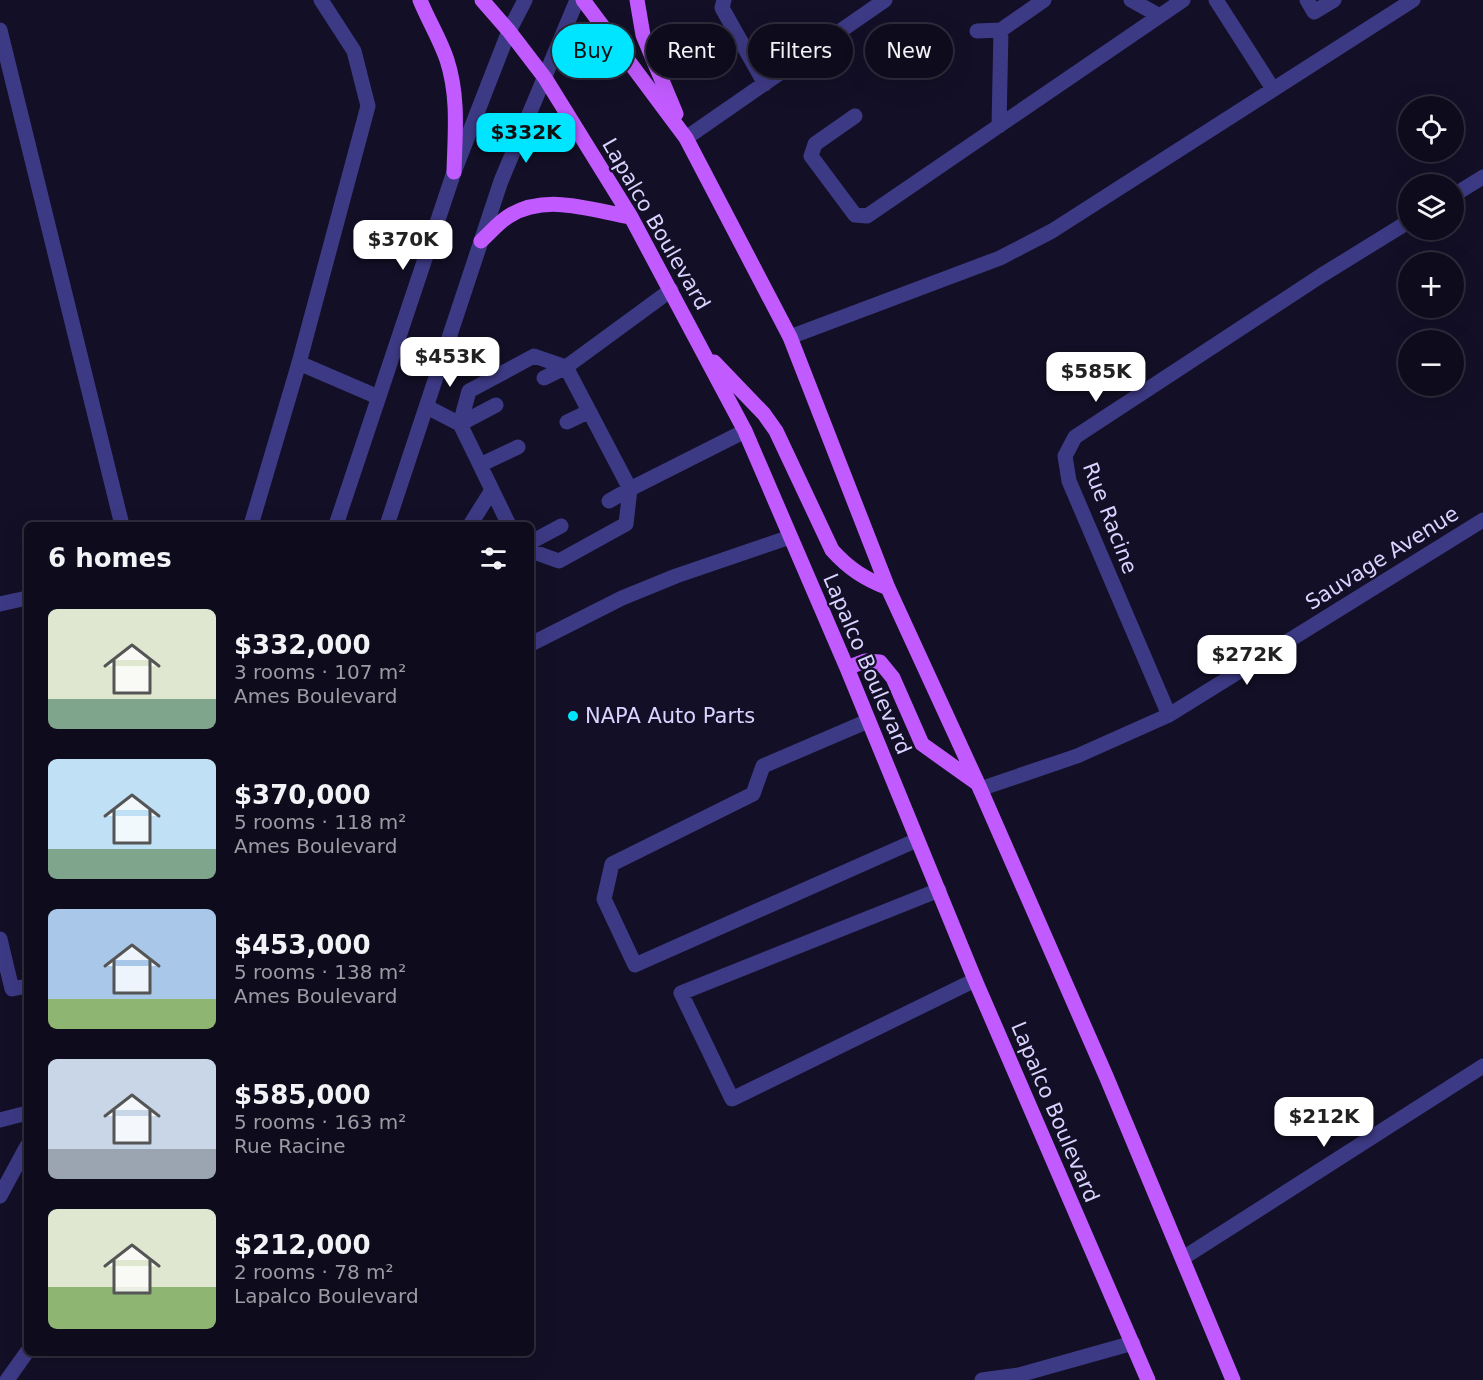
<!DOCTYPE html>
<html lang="en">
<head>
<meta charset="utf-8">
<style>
  body { margin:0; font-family:"DejaVu Sans",sans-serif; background:#171425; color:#f1f3f6; height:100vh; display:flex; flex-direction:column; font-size:22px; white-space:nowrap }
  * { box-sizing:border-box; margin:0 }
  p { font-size:20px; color:#9b9ba3 }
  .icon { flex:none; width:33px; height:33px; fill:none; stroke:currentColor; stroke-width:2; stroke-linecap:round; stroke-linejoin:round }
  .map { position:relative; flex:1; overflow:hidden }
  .drawer { position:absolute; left:24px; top:522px; width:510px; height:834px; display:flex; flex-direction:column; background:#0e0b1c; border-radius:9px; box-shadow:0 6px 24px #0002,0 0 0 2px #2e2b3b }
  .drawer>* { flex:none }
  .top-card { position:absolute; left:552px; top:24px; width:570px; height:54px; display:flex; gap:12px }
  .tools { position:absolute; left:1398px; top:96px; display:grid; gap:12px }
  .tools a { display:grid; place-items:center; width:66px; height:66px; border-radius:50%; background:#0e0b1c; box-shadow:0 6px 24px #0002,0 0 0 2px #2e2b3b; font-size:30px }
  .price { position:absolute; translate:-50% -51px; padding:0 14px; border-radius:12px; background:#fff; color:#222; font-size:20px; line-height:39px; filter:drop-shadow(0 2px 3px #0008) }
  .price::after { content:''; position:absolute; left:50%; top:36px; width:18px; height:14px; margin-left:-9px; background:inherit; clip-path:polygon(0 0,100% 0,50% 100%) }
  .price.selected { background:#00e5ff; color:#111 }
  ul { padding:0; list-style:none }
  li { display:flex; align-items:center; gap:18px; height:150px; padding:0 24px }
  li span { display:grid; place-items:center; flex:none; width:168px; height:120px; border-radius:9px; color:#555 }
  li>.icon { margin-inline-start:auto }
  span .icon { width:72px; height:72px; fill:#fffc; stroke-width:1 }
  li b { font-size:26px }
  h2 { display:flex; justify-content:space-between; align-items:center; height:72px; padding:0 24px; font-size:26px }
  .tag { padding:0 21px; border-radius:27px; background:#0e0b1c; box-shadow:0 6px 24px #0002,0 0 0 2px #2e2b3b; font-size:21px; line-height:54px }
  .tag.selected { background:#00e5ff; color:#111 }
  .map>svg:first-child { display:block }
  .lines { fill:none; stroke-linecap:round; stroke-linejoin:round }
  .service { stroke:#3d3a85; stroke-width:15 }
  .minor { stroke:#3d3a85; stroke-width:15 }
  .tertiary { stroke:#3d3a85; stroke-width:15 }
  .primary { stroke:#c25bff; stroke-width:15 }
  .poi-dot { fill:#00e5ff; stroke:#130f26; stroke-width:2 }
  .labels { text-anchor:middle; stroke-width:4.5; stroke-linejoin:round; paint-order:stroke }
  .street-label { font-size:21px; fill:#d9d4ff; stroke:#130f26 }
  .poi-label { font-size:21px; fill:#d9d4ff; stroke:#130f26; text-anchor:start }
</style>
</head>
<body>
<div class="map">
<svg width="1483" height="1380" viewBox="0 0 1483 1380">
  <rect width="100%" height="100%" fill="#130f26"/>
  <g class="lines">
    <path class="service" d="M724 0 722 8 765 84
      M1131 0 1160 16
      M1216 0 1273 89
      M1307 0 1314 12 1334 0
      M0 30 122 525
      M977 31 1001 30
      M855 116 815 144 811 156 855 215 867 216 1183 0
      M999 126 1001 30 1044 0
      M686 138 885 0
      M671 290 566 367 630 489 745 431
      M790 337 1000 258 1052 231 1413 0
      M544 378 566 367
      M427 407 460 424 469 391 534 356 566 367
      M567 422 588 412
      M480 465 460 424 496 405
      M609 501 630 489
      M251 525 299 363 368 106 354 51 321 0
      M470 525 492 490
      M509 525 480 465 518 447
      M531 542 561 526
      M531 551 559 561 626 524 630 489
      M0 604 27 598
      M531 644 622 598 676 576 790 537
      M868 721 763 766 753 794 612 864 604 899 635 965 917 840
      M939 890 681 993 732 1099 975 980
      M0 939 12 989 27 986
      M0 1120 27 1113
      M0 1196 27 1146
      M982 1380 1019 1375 1133 1343"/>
    <path class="minor" d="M1454 195 1483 177
      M299 363 378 397
      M1169 715 1069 481 1065 456 1075 437 1322 275 1408 222
      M980 789 1077 756 1169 715 1483 520
      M1183 1258 1483 1066"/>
    <path class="tertiary" d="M336 525 454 172 509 31 525 0
      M387 525 501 181 577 0
      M7 1380 27 1352"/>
    <path class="primary" d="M420 0C428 20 440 39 447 60 459 97 455 134 454 172
      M482 0 509 31 545 78 631 217 745 431 847 668 975 980 1148 1380
      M583 0 686 138 790 337 888 588 978 784 1106 1076 1233 1380
      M637 0 643 35 676 114
      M481 241C490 233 499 222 509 216 546 193 591 210 631 217
      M714 362 764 414 776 431 832 550C849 569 865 579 888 588
      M847 668 865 661 880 662 893 678 922 744 978 784"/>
  </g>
  <circle class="poi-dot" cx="573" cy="716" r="6"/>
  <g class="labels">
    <g class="street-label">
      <text transform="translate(656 224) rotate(60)" y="7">Lapalco Boulevard</text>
      <text transform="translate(1110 518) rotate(69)" y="7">Rue Racine</text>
      <text transform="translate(1382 558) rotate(-32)" y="7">Sauvage Avenue</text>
      <text transform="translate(867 664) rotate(67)" y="7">Lapalco Boulevard</text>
      <text transform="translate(1055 1112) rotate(67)" y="7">Lapalco Boulevard</text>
    </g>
    <g class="poi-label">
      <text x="585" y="723">NAPA Auto Parts</text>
    </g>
  </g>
</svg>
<div class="tools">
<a><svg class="icon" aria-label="locate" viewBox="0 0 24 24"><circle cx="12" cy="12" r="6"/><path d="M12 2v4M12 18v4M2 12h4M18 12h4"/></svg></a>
<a><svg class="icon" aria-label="layers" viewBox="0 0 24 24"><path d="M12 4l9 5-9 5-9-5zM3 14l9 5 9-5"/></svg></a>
<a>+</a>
<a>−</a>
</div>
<b class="price selected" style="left:526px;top:164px">$332K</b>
<b class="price" style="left:403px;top:271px">$370K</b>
<b class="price" style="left:450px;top:388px">$453K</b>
<b class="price" style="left:1096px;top:403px">$585K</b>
<b class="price" style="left:1247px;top:686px">$272K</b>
<b class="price" style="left:1324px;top:1148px">$212K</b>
<div class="top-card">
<a class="tag selected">Buy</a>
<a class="tag">Rent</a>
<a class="tag">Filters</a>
<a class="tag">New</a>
</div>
<section class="drawer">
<h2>6 homes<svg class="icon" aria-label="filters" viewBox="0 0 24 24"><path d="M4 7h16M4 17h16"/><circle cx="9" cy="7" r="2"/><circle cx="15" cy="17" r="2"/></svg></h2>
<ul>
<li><span style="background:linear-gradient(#dfe7d0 75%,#7fa58c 0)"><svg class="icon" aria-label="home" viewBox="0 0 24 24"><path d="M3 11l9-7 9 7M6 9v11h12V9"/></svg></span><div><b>$332,000</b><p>3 rooms · 107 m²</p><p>Ames Boulevard</p></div></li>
<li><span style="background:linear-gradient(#bfe0f5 75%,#7fa58c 0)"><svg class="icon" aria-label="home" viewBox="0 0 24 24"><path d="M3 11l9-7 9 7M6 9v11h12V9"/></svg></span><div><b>$370,000</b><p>5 rooms · 118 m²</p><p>Ames Boulevard</p></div></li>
<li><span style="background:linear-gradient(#a9c7e8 75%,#8fb573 0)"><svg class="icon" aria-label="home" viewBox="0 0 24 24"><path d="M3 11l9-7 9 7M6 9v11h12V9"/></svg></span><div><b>$453,000</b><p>5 rooms · 138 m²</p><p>Ames Boulevard</p></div></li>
<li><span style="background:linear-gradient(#c9d6e8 75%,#9aa5b1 0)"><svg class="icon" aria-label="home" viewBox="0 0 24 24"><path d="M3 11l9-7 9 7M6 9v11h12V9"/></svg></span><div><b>$585,000</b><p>5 rooms · 163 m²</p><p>Rue Racine</p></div></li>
<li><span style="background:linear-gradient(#dfe7d0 65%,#8fb573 0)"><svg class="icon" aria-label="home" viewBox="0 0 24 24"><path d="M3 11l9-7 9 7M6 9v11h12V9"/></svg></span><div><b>$212,000</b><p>2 rooms · 78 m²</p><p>Lapalco Boulevard</p></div></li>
</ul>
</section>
</div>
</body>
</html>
